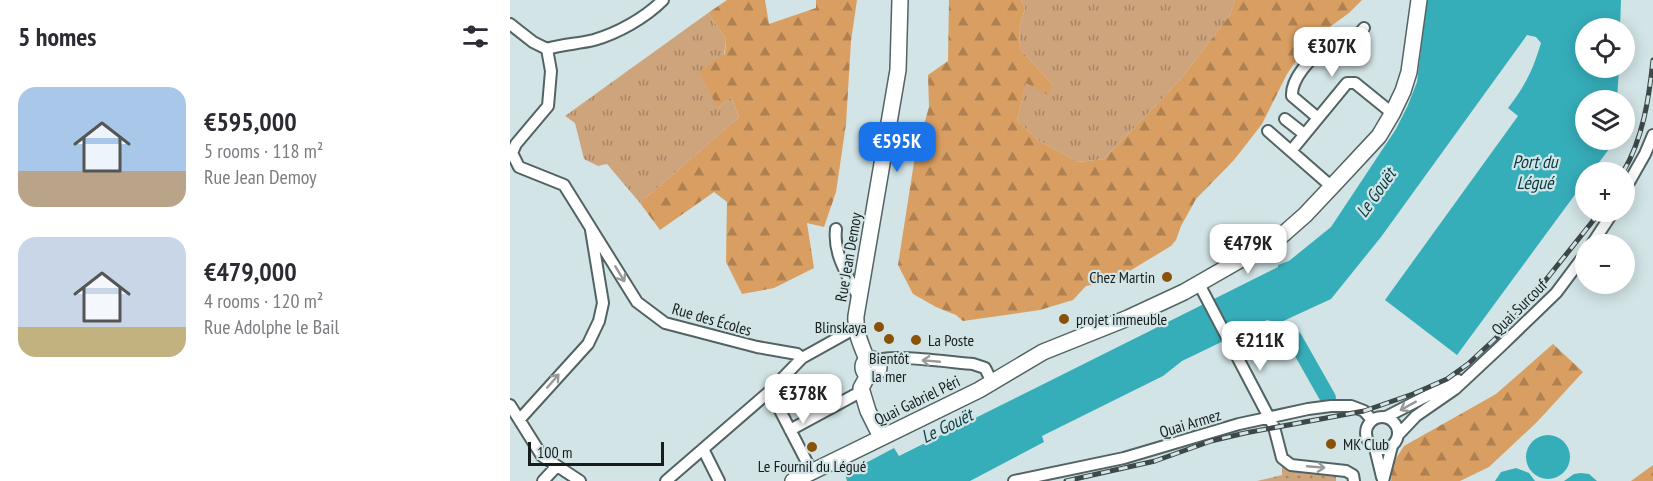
<!DOCTYPE html>
<html lang="en">
<head>
<meta charset="utf-8">
<style>
  body { margin:0; font-family:"PT Sans Narrow",sans-serif; background:#f2f2f3; color:#2b2b33; height:100vh; display:flex; flex-direction:column; font-size:22px; white-space:nowrap }
  * { box-sizing:border-box; margin:0 }
  p { font-size:20px; color:#7c7c81 }
  .icon { flex:none; width:33px; height:33px; fill:none; stroke:currentColor; stroke-width:2; stroke-linecap:round; stroke-linejoin:round }
  .map { position:relative; flex:1; overflow:hidden }
  .sheet { display:flex; flex-direction:column; background:#fff; width:510px }
  .sheet>* { flex:none }
  .tools { position:absolute; left:1065px; top:18px; display:grid; gap:12px }
  .tools a { display:grid; place-items:center; width:60px; height:60px; border-radius:50%; background:#fff; box-shadow:0 3px 15px #0003; font-size:30px }
  .scale { position:absolute; left:18px; bottom:15px; width:136px; box-sizing:border-box; padding-left:6px; border:3px solid #171d1e; border-top:0; font-size:16px; line-height:21px; white-space:nowrap; color:#171d1e; -webkit-text-stroke:4px #d2e4e6; paint-order:stroke }
  .price { position:absolute; translate:-50% -51px; padding:0 14px; border-radius:12px; background:#fff; color:#222; font-size:20px; line-height:39px; filter:drop-shadow(0 2px 3px #0008) }
  .price::after { content:''; position:absolute; left:50%; top:36px; width:18px; height:14px; margin-left:-9px; background:inherit; clip-path:polygon(0 0,100% 0,50% 100%) }
  .price.current { background:#1a73e8; color:#fff }
  ul { padding:0; list-style:none }
  li { display:flex; align-items:center; gap:18px; height:150px; padding:0 18px }
  li span { display:grid; place-items:center; flex:none; width:168px; height:120px; border-radius:18px; color:#555 }
  li>.icon { margin-inline-start:auto }
  span .icon { width:72px; height:72px; fill:#fffc; stroke-width:1 }
  li b { font-size:26px }
  h2 { display:flex; justify-content:space-between; align-items:center; height:72px; padding:0 18px; font-size:26px }
  main { display:flex; flex:1; min-height:0 }
  .map>svg:first-child { display:block }
  .grass { fill:url(#grass-tufts) }
  .forest { fill:url(#forest-firs) }
  .park { fill:url(#park-dots) }
  .water { fill:#36aeba }
  .lines { fill:none; stroke-linecap:round; stroke-linejoin:round }
  .river { stroke:#36aeba; stroke-width:16 }
  .street-casing { stroke:#526364; stroke-width:14 }
  .secondary-casing { stroke:#526364; stroke-width:18 }
  .street { stroke:#fff; stroke-width:10 }
  .secondary { stroke:#fff; stroke-width:15 }
  .rail-casing { stroke:#3f4849; stroke-width:5 }
  .rail { stroke:#d2e4e6; stroke-width:3; stroke-dasharray:9; stroke-linecap:butt }
  .oneway { stroke:#97999a }
  .poi-dot { fill:#8a5207; stroke:#d2e4e6; stroke-width:2 }
  .labels { text-anchor:middle; stroke-width:4.5; stroke-linejoin:round; paint-order:stroke }
  .street-label { font-size:16px; fill:#171d1e; stroke:#d2e4e6 }
  .poi-label { font-size:16px; fill:#171d1e; stroke:#d2e4e6; text-anchor:start }
  .water-label { font-size:18px; font-style:italic; fill:#053d42; stroke:#d2e4e6 }
</style>
</head>
<body>
<main>
<section class="sheet">
<h2>5 homes<svg class="icon" aria-label="filters" viewBox="0 0 24 24"><path d="M4 7h16M4 17h16"/><circle cx="9" cy="7" r="2"/><circle cx="15" cy="17" r="2"/></svg></h2>
<ul>
<li><span style="background:linear-gradient(#a9c7e8 70%,#b9a48a 0)"><svg class="icon" aria-label="home" viewBox="0 0 24 24"><path d="M3 11l9-7 9 7M6 9v11h12V9"/></svg></span><div><b>€595,000</b><p>5 rooms · 118 m²</p><p>Rue Jean Demoy</p></div></li>
<li><span style="background:linear-gradient(#c9d6e8 75%,#c2b280 0)"><svg class="icon" aria-label="home" viewBox="0 0 24 24"><path d="M3 11l9-7 9 7M6 9v11h12V9"/></svg></span><div><b>€479,000</b><p>4 rooms · 120 m²</p><p>Rue Adolphe le Bail</p></div></li>
</ul>
</section>
<div class="map">
<svg width="1143" height="481" viewBox="0 0 1143 481">
  <defs>
    <pattern id="grass-tufts" width="24" height="20" patternUnits="userSpaceOnUse" patternTransform="scale(1.5)"><rect width="24" height="20" fill="#cea47d"/><path d="M3 7l-1-3M5 7V3M7 7l1-3M15 17l-1-3M17 17v-4M19 17l1-3" fill="none" stroke="#a68566"/></pattern>
    <pattern id="forest-firs" width="22" height="20" patternUnits="userSpaceOnUse" patternTransform="scale(1.5)"><rect width="22" height="20" fill="#d99e62"/><path d="M5 1l3.5 6h-7zM16 11l3.5 6h-7z" fill="#af8050"/></pattern>
    <pattern id="park-dots" width="8" height="8" patternUnits="userSpaceOnUse" patternTransform="scale(1.5)"><rect width="8" height="8" fill="#cea47d"/><path d="M2 2h.1M6 6h.1" fill="none" stroke="#a68566" stroke-width="1.8" stroke-linecap="round"/></pattern>
  </defs>
  <rect width="100%" height="100%" fill="#d2e4e6"/>
  <path class="grass" d="M511 0H725L720 15 669 81 594 159 568 162 528 140 507 121 516 82 542 84 510 49 509 28 515 9Z
    M198 13 216 39 208 108 221 97 229 117 130 203 97 164 88 166 74 159 65 123 55 116Z"/>
  <path class="forest" d="M217 0H255L259 24 306 8V0H347L341 41 336 124 326 192 314 227 297 223 304 268 264 288 232 294 216 262 217 202 204 192 150 230 130 203 229 117 221 97 208 108 189 72 215 54 216 39 198 13Z
    M439 0H511L515 9 509 28 510 49 542 84 538 95 516 83 507 121 528 140 568 162 594 159 669 81 720 15 725 0H852L839 13 799 42 777 74 752 124 724 160 686 199 671 226 666 240 661 246 603 281 576 286 563 300 530 310 453 321 446 315 426 307 403 294 388 265 405 156 419 107 418 75 438 61Z
    M1043 344 1073 372 1027 422 979 467 950 481H881L883 463 894 446 986 394Z
    M1143 465V481H1121Z"/>
  <path class="park" d="M772 465 826 474V481H747L772 475Z"/>
  <path class="water" d="M917 0H1111L1110 28H1076V68H1109L1107 100H1076V140H1102L1099 149 1082 172H1076L1075 181 947 355 875 300 1008 116 998 108C1015 86 1023 70 1031 43L1026 37 1017 35 871 237 821 299 769 323 757 320 672 361 653 376 532 436 534 442 460 481H337L335 474 384 448 389 456 768 267V265L779 261 821 227 886 129 898 105 907 82Z
    M1016 457a22 22 0 1 1 44 0a22 22 0 1 1-44 0Z
    M1006 468 1019 473 1025 481H985L991 472Z
    M1071 473 1079 474 1087 481H1054L1064 474Z"/>
  <g class="lines">
    <path class="river" d="M784 338 818 398"/>
    <g class="street-casing">
      <path id="street" d="M0 24 23 42 37 49
        M37 49 41 71 38 106 6 144 2 153 9 167 54 185 127 302 155 323 247 347 287 354 292 358
        M37 49C52 44 68 44 84 40 108 33 135 18 153 0
        M808 118 782 96C781 81 799 56 814 53L825 61 854 28
        M775 119 794 134
        M758 131 822 187
        M781 151 837 83H845L882 113
        M1114 191 1135 154 1143 135
        M326 229C323 255 338 275 348 297
        M1082 244 1103 212
        M689 284 764 427 772 458 781 465 836 471 843 475 844 481
        M367 361C378 353 446 363 463 364L475 368 482 382
        M260 391 302 472
        M0 405 32 456 70 481
        M856 433a16 16 0 1 1 32 0a16 16 0 1 1-32 0Z
        M876 417 948 380
        M10 419 78 344 89 321 93 303 81 230
        M280 430 352 391
        M888 435 906 416 945 389 990 347 1046 293 1076 253
        M865 448 872 477
        M194 451 209 481
        M33 481 46 467
        M156 481 260 391 292 358 346 328
        M504 481 614 458 729 424 798 409 821 406H841L854 411 862 420
        M873 481 882 446"/>
    </g>
    <g class="secondary-casing">
      <path id="secondary" d="M353 367a8 8 0 1 1 16 0a8 8 0 1 1-16 0Z
        M357 360C351 344 345 333 346 316L388 70 390 0
        M358 375 351 388 358 411 371 437
        M283 481 469 390 533 352 618 318 674 292 770 237 795 215 828 180 869 136 882 114 893 91 899 72 909 0"/>
    </g>
    <use href="#street" class="street"/>
    <use href="#secondary" class="secondary"/>
    <g class="rail-casing">
      <path id="rail" d="M1113 172C1133 139 1139 98 1143 60
        M556 481 645 461 701 441 735 433 854 411 903 394 937 379 958 364 986 338 1011 311 1090 212"/>
    </g>
    <use href="#rail" class="rail"/>
  </g>
  <defs><path id="oneway-shaft" d="M-6 0H5M1.5-3L5.5 0L1.5 3" fill="none" stroke-width="1.6" stroke-linecap="round" stroke-linejoin="round" transform="scale(1.5)"/></defs>
  <g class="oneway">
    <use href="#oneway-shaft" transform="translate(110 274) rotate(59)"/>
    <use href="#oneway-shaft" transform="translate(421 361) rotate(-175)"/>
    <use href="#oneway-shaft" transform="translate(43 381) rotate(-49)"/>
    <use href="#oneway-shaft" transform="translate(898 406) rotate(151)"/>
    <use href="#oneway-shaft" transform="translate(806 467) rotate(5)"/>
  </g>
  <g class="poi-dot">
    <circle cx="657" cy="277" r="6"/>
    <circle cx="554" cy="319" r="6"/>
    <circle cx="369" cy="327" r="6"/>
    <circle cx="379" cy="339" r="6"/>
    <circle cx="406" cy="340" r="6"/>
    <circle cx="821" cy="444" r="6"/>
    <circle cx="302" cy="447" r="6"/>
  </g>
  <g class="labels">
    <g class="street-label">
      <text transform="translate(338 257) rotate(-80)" y="6">Rue Jean Demoy</text>
      <text transform="translate(1009 307) rotate(-45)" y="6">Quai Surcouf</text>
      <text transform="translate(202 319) rotate(16)" y="6">Rue des Écoles</text>
      <text transform="translate(407 400) rotate(-26)" y="6">Quai Gabriel Péri</text>
      <text transform="translate(680 423) rotate(-17)" y="6">Quai Armez</text>
    </g>
    <g class="poi-label">
      <text x="645" y="283" text-anchor="end">Chez Martin</text>
      <text x="566" y="325">projet immeuble</text>
      <text x="357" y="333" text-anchor="end">Blinskaya</text>
      <text x="418" y="346">La Poste</text>
      <text x="379" y="364" text-anchor="middle">Bientôt<tspan x="379" dy="18">la mer</tspan></text>
      <text x="833" y="450">MK Club</text>
      <text x="302" y="472" text-anchor="middle">Le Fournil du Légué</text>
    </g>
    <g class="water-label">
      <text x="1025" y="168">Port du<tspan x="1025" dy="21">Légué</tspan></text>
      <text transform="translate(866 193) rotate(-55)" y="6">Le Gouët</text>
      <text transform="translate(437 426) rotate(-26)" y="6">Le Gouët</text>
    </g>
  </g>
</svg>
<div class="tools">
<a><svg class="icon" aria-label="locate" viewBox="0 0 24 24"><circle cx="12" cy="12" r="6"/><path d="M12 2v4M12 18v4M2 12h4M18 12h4"/></svg></a>
<a><svg class="icon" aria-label="layers" viewBox="0 0 24 24"><path d="M12 4l9 5-9 5-9-5zM3 14l9 5 9-5"/></svg></a>
<a>+</a>
<a>−</a>
</div>
<div class="scale">100 m</div>
<b class="price" style="left:822px;top:78px">€307K</b>
<b class="price current" style="left:387px;top:173px">€595K</b>
<b class="price" style="left:738px;top:275px">€479K</b>
<b class="price" style="left:750px;top:372px">€211K</b>
<b class="price" style="left:293px;top:425px">€378K</b>
</div>
</main>
</body>
</html>
